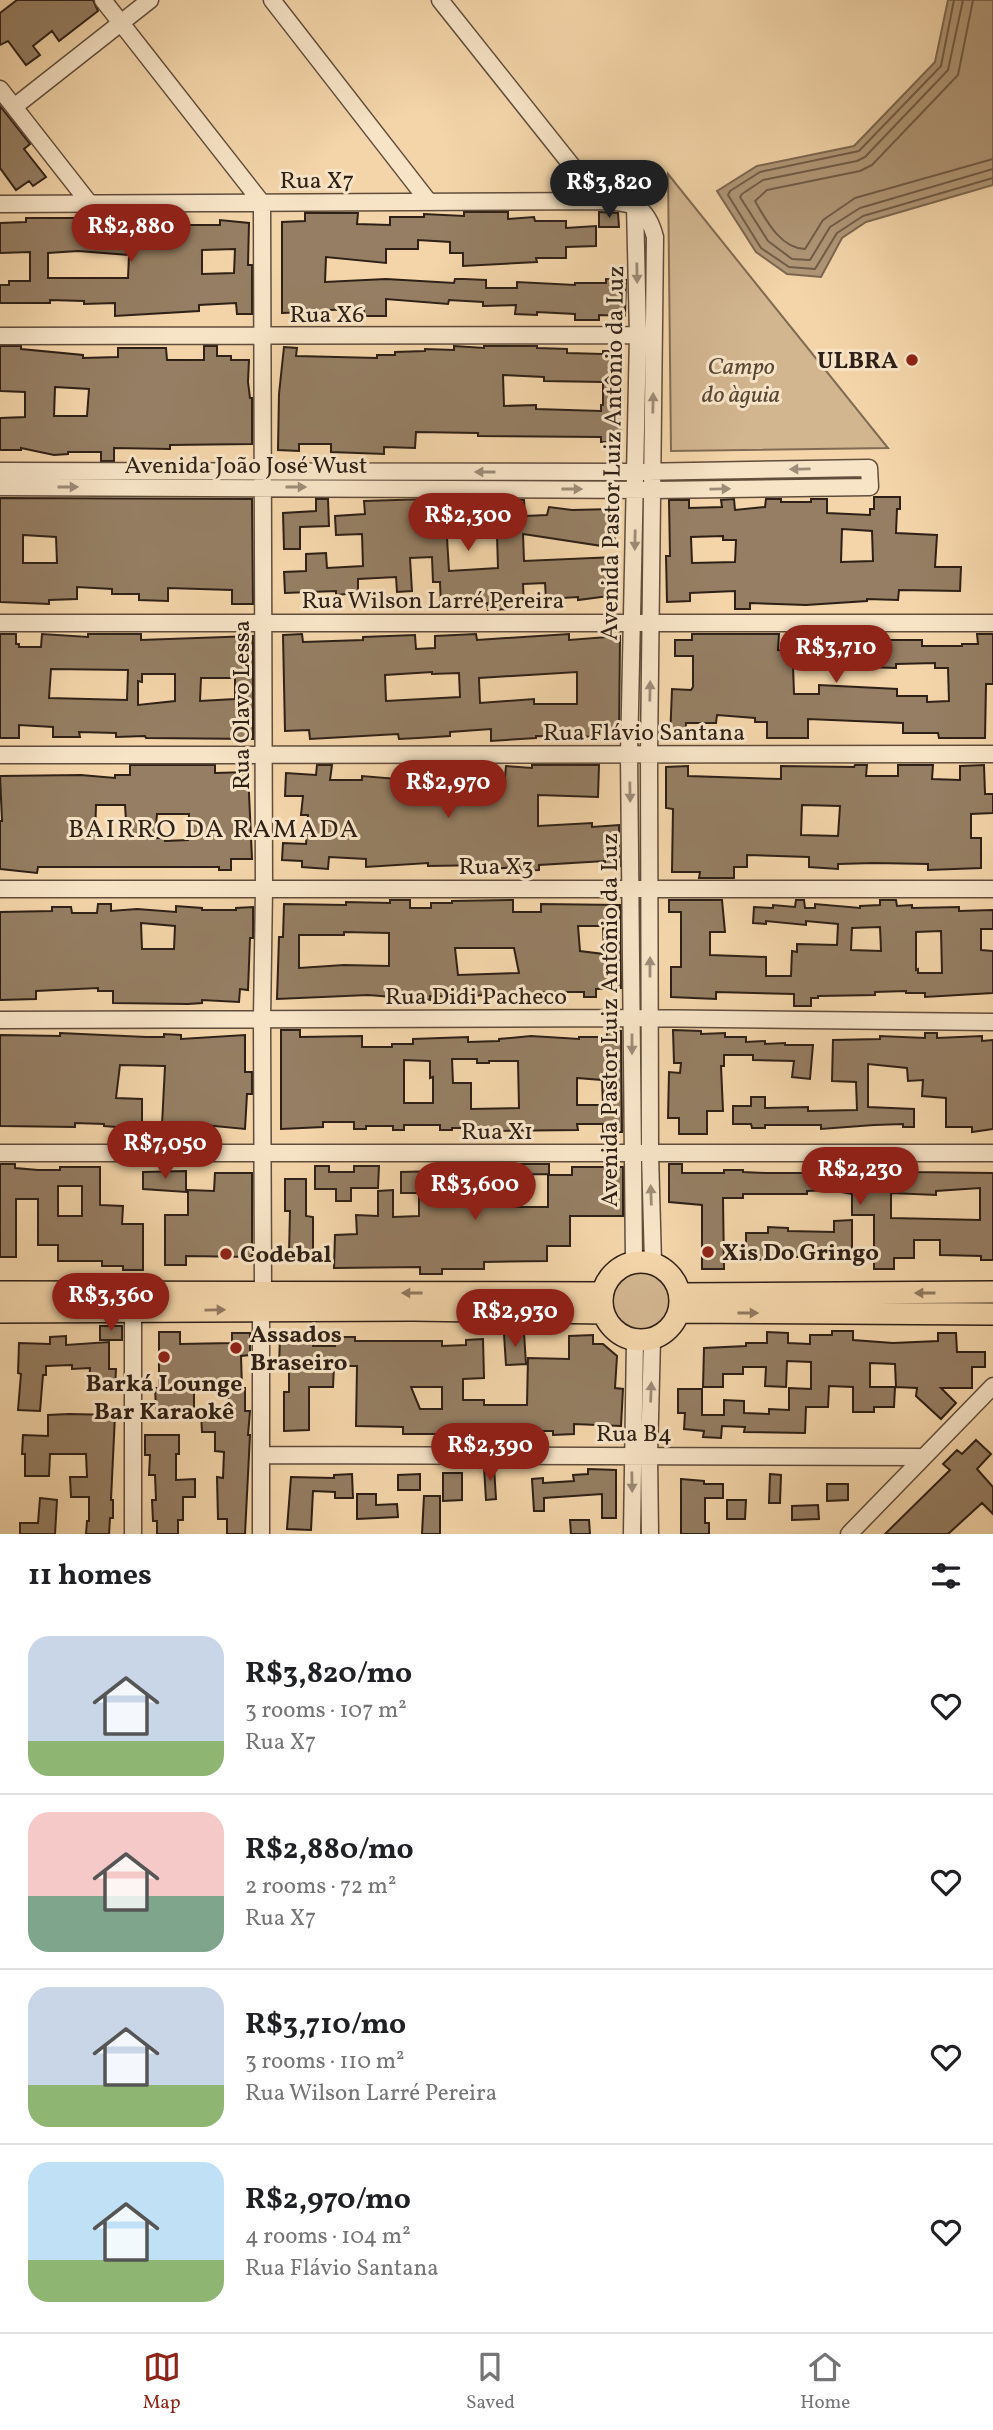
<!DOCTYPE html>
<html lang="en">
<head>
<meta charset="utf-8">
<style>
  body { margin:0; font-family:Vollkorn,serif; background:#f2f2f2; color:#202124; height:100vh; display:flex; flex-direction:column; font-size:26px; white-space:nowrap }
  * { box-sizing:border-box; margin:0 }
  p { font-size:23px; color:#757577 }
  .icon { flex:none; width:38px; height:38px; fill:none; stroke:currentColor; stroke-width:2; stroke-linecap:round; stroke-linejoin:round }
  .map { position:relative; height:1534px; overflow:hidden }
  .details { display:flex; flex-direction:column; background:#fff; flex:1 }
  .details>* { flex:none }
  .price { position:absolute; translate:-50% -60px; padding:0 16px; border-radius:24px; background:#8f2418; color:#fff; font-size:23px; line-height:46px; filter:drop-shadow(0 2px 4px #0008) }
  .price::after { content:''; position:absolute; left:50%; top:42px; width:21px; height:16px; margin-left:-10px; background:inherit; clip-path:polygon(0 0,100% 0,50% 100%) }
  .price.active { background:#222; color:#fff }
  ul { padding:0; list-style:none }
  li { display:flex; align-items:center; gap:21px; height:175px; padding:0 28px }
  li+li { border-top:2px solid #e0e0e0 }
  li span { display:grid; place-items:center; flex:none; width:196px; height:140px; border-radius:21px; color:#555 }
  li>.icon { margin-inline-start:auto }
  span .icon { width:84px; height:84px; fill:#fffc; stroke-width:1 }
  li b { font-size:30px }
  h2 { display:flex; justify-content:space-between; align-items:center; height:84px; padding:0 28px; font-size:30px }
  .dock { display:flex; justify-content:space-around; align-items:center; height:98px; border-top:2px solid #e0e0e0; background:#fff; font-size:19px; color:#757577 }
  .dock a { display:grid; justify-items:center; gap:4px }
  .dock .active { color:#8f2418 }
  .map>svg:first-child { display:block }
  .green { fill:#d2b690; stroke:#806b54; stroke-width:2 }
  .water { fill:#b09777; stroke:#7c6751; stroke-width:2 }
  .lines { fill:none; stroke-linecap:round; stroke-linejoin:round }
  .shore { stroke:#705c47; stroke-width:2 }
  .building { fill:#957e63; stroke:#2f2017; stroke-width:2; fill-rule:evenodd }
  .minor-casing { stroke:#604d3c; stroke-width:19 }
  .major-casing { stroke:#2f2017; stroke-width:24 }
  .minor { stroke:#f7e4c7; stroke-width:16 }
  .major { stroke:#f3d5a9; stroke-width:21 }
  .oneway { fill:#9d8c78 }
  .oneway2 { fill:#917a60 }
  .poi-dot { fill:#8f2418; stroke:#f7e4c7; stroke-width:2.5 }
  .labels { text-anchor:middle; stroke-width:6; stroke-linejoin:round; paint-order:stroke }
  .street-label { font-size:24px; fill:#2f2017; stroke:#f7e4c7 }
  .poi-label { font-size:24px; font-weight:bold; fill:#2f2017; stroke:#f7e4c7; text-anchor:start }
  .park-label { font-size:24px; font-style:italic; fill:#584635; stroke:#f7e4c7 }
  .neighbourhood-label { font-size:26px; letter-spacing:2px; fill:#2f2017; stroke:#f7e4c7 }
</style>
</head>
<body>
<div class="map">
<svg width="993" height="1534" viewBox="0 0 993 1534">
  <rect width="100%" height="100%" fill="#f3d5a9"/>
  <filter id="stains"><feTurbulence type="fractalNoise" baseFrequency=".00286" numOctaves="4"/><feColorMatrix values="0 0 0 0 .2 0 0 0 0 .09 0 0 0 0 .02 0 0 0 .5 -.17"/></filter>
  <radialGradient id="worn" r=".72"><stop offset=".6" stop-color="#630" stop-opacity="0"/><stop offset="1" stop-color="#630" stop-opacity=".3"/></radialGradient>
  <path class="green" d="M668 174 888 448 671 451Z
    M611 1303a31 31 0 1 1 62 0a31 31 0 1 1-62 0Z"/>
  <path class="water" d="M948 0H993V185L866 222 842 238 821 277 787 274 756 252 717 191 757 166 854 146 935 62Z"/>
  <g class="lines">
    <path class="shore" d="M954 0 941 66 859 151 760 172 730 191 728 195 761 248 789 267 815 269 837 233 863 216 993 178
      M963 0 948 70 865 157 857 161 763 180 742 194 740 197 768 241 792 259 810 260 830 227 860 208 993 169
      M973 0 958 75 872 165 860 171 767 190 755 201C766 220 780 248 805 249L823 220 855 198 993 159"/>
  </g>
  <path class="building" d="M17 0H93L98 11 59 41 52 31 33 46 40 55 26 65 8 41 0 45V13Z
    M0 106 30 144 24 149 46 177 33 186 29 181 16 190 0 168Z
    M464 212H508V219L534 217 535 221H566V228L596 226V246L566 247V258H536L537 262 463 266V253H450V242L418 240V249H386V263L326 257 325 282 386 279 454 283 455 279H464L486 280V288H517V282L575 285V283H606V279L626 280 625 316 599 315V320H575V314L537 312V315L515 314 516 305 483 306V302L449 300 448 304 386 299V316H364V309L328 310V314L311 315V312L282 313V222L305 221V213H358L357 224 390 225V217H424V214L464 216Z
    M599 212 618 213 619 227H599Z
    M115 214H142V225H220V220L249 223 248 265H252V314H237L236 303 199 305V311L115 316V303L84 304V301L50 300V303H0V285H9V281H30V252L0 253V223L26 222V218H115ZM235 249 234 273 202 274V250ZM78 251 129 255 128 278H48V253Z
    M0 346H21V349L83 355V358L118 357V348H166L167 360H204V346H217V356H231V360H249L248 382 250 398H252V444L170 445V449L114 448V461H101V452H68V454L54 455 21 448V450H0V418L25 417V392L0 391ZM55 387 89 389 87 416H54Z
    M454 346 484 348V346H537V348L567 349V353L603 354V351H622L620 442H601V437L478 436V433L416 432 415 448 384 447V454L331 452V444H299V451L278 450 279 394 284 347 297 348 296 356 377 358V355H395V352L425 351V349L454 350ZM503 375 544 377V381L603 382V405H601V411L536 409V405L504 406Z
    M874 497H900V509H897L896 533 937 535 935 567H961L960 591 899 590 898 600 867 599V601L806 605 750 603V609H735V591L690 593V601L667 602 666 556H670L669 500H689V508L722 507 721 500 734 499 735 510 765 507 766 499H781V502H811V499H827V513L870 515V509H874ZM842 529 872 531 873 561 841 562ZM723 536V540H736L735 562 692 563 691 537Z
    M0 498 252 499 253 604H232V590L168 588V601L139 600V594H112V589L77 587V599L49 600V604L0 602ZM23 535 56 537 57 563H23Z
    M316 499H328L329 526 300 527V549H284L283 513 316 511Z
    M429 499 430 521 452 520 453 502H466L467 516 509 514V500H524L525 516 547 515 549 507 572 510 613 509 615 548 523 534 524 561 615 557 617 595 578 600V597L546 599 545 583 523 584 524 604 510 605V609L488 610 487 603 441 607 440 582H433L432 557 410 558 412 591 397 592 396 577 358 579V593L336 595V591L285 593 284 572 306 571V554L326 553 327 568 363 566 362 534 336 535 335 516 365 514 364 501ZM497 535 498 568 449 571 447 538Z
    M0 634H16V644H19V647H41L42 634 88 637V634H141V640L253 636V739L146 738 145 736 116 737V733L79 732 80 737H53V727L19 725V738H0ZM51 669 128 670 127 700 49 698ZM142 674H175V701L138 705V681L142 682ZM201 678H235V699L200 701Z
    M302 634 303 642 363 640V637L415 635 416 649 435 648V636L476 634 477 640 569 634V640L620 636 619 737 536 736V738L491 741V729L450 732V736L418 738 399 739 398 734 310 739 309 730 285 731 283 635ZM432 672V674L459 673 460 697 386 701 385 675ZM577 672V704H534V699L480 703 479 678Z
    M692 634H779L778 650 848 651V648L875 646V640H922V646H962V644H978L977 634H993V684H986L985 738H939L938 733H903V723L808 719V738H767V722H755V718L717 715 716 723H686L685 740 670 739 672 689 691 690 693 687V656H675V640H692ZM935 663V668H948L949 701 927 702V696H897V689L819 685V694H794L793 665 896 668V664Z
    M130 765H215V773L248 772 252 859H231V870H219V867H38L37 873 0 869V821H2L0 776 81 775 115 778V775H130ZM96 805H125L127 837H95ZM157 814H189L188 840 165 841V838H155Z
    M317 765H332L330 780H362V776L397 779 396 770 415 769 416 774 447 776V778L505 777 506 766 532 768V765H599L598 797 538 795V826L592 823V827L619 825 620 866 605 867V861L539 865V870L520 871V867L488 869 487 865 428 866V863L366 867V859L329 857 328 869 302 867V861L282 860 283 843 306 844 308 815H301L303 796H285L286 773 316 775Z
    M855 765H867L866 776H898V765H933L932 779 960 780V766L984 765 985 794H993V813L971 814V838H981V868L928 870V864L874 863 838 864V869L809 867V857L747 855V867H734V878H699L700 872H672L673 809 666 808V767L688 766V776L781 779V766L854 767ZM802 805 840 806 838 836 801 835Z
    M390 900H410V908H431V903H452V901L513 900V912H541V904L620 905 621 988 596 989V997H584V992H534V994H489L469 997 430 996V1000L368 995 277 999 279 937H283L284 904 346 905V902L390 903ZM578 926H603L604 954 580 951ZM344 932 389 933V966L344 965 299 968V935H344ZM455 948H514L519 973 458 975Z
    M669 900H722L725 932H710V955L766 957V976H791L792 951 797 952V944L837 945 838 924 806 921V925L766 921V924L753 923 754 907 773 908V905L795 907 796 900H804L805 908H815V904L860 908V906L880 905V900H896L897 906 912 905V908L959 907V911L993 910V929H981V950L993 951V993L925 997V993H906V991L875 992V995L818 996V998H811V1006H794V994L716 992V999L671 997V967H681V912H669ZM880 927 881 951 851 950 852 928ZM941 931 942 973H918V969L916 970V932Z
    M98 904H111V911L137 909 176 912V906L202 908V910H236V908L253 907V938H250L248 990 240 989 239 1002 202 1000V1003L188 1004 113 1003V991H98V988L36 991V999L0 1000V912L52 911V907H71L72 913H97ZM141 923 175 926 174 949H142Z
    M281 1030H300V1037L362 1036V1047H392V1044H413V1039L468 1037V1042L499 1041V1039L531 1036 579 1039V1037H607V1031H621L622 1132H603V1124H577L578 1130 491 1131 479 1133V1128H452V1130H440V1125H404V1130H393V1126H366V1129H354V1122H323V1127L281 1129ZM452 1059H477V1063H489V1061H518L519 1108 471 1109V1083H453ZM404 1060 430 1061V1078L433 1077V1103H404ZM577 1078 602 1080 603 1105H577Z
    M673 1030 701 1031V1034L725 1033V1037H746V1042L765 1041V1044L785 1043V1045H813L810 1079 792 1077 794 1061 753 1060V1055H724V1066H721L723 1111H707V1134H679V1118H668L669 1072 680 1073 681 1063H674Z
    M60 1033 146 1037H164V1034L181 1035V1039L245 1035V1072H252V1094H247L245 1129 204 1125 193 1127V1124L162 1125 165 1066 120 1065 116 1098 142 1099V1129L104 1126V1124L75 1123V1127L0 1126V1035L60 1036Z
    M925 1033H937V1038L982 1036V1041L993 1040V1129L972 1132V1127H946V1098L922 1096 923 1080 908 1081 907 1068 868 1064V1107L914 1109V1127H903V1124L874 1125 821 1129V1125H765V1128H752L751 1124H733V1106H751V1097H765V1108L808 1107V1111L857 1110 856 1082 832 1081 833 1040 880 1039V1036L925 1038Z
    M0 1164H15V1168L38 1170H60V1167H100V1205L123 1206 122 1224H143V1270H123V1266H102V1261H58V1245H38V1199H16V1257H0ZM58 1186H82V1216H58Z
    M443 1164H458V1170H478V1207H548V1175H572V1167H623V1216H570V1246H547V1261L484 1262V1269H442V1274H420V1267L334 1268 335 1235 357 1234 356 1215 378 1216V1191L393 1190V1217L419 1216V1193H401V1172L443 1171Z
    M486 1164H549V1174L486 1175Z
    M669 1164H682V1173H724V1170H743V1172L766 1173H809V1164H828V1176L852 1175V1171L871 1170V1174H894V1168H914V1172L993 1173V1260H981V1256L940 1255V1240H914V1258H894V1269H874V1215H852V1194L831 1190 807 1191V1194H743V1198H723L724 1269H702V1205L669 1202ZM980 1188V1220L891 1218V1193L936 1195V1191Z
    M315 1166H329V1172H354V1166H379L378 1188H351V1201H336V1189H315Z
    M186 1171V1192L143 1189V1172Z
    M215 1173H252V1257L186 1256V1265H165V1215H188V1190L214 1191Z
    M285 1179H306V1216L313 1217V1261H296L289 1254 290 1211H285Z
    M852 1220V1257H788L746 1261V1233H768V1227L788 1228V1231L834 1232V1221Z
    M100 1326H122V1340H100Z
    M832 1331H853V1340L893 1343 938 1341V1333H956L957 1352H985V1367H972V1388H941L956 1403 941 1419 916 1396 917 1388 896 1387 895 1364 870 1363V1387H895L894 1407H874V1412H853V1387L829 1386 828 1407H806L805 1433 744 1432 745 1427 722 1426 721 1438 703 1437 704 1431 684 1429 685 1413H678V1389H702V1415H724V1400L744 1401V1413L769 1414V1409L789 1410V1388L811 1389V1362L787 1361 786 1387 765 1386 766 1367H743V1374H723V1387H703L704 1348 746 1346V1343H767V1332L788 1333V1343L810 1344V1335H832Z
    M159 1332H180V1344L232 1343V1333H250V1355L241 1356 242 1388H245V1411H250L248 1435H250L245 1534H227V1519H218L217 1477 223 1478 224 1452 215 1451V1432H202L201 1413 228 1410V1385H194V1408L156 1409 155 1388H159Z
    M524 1333 526 1364 506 1365 504 1334Z
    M593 1335V1344H603L617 1356 615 1388 623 1389 621 1426 574 1424V1434L553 1435V1431H524L442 1436V1434H403V1427L356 1426 357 1366H334L333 1387H309V1430L284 1431V1392H289V1368L279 1367 280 1337 313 1338V1346H335V1337H355V1341H442V1346L466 1345V1340L483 1339 484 1378 463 1379V1400H484V1405H527L528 1358 569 1359V1336ZM411 1387H442V1409H420Z
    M66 1336V1345L109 1342V1369H116L115 1387H89L90 1368 72 1369V1365L46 1366V1375H43L40 1411 18 1410 21 1374 18 1373 19 1343 50 1344V1337Z
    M69 1414 115 1415 111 1500H113V1518H110L109 1534H86L87 1521H89V1497H71L70 1477H87L86 1454H50L49 1476H25V1454H22L23 1435 48 1436V1415Z
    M145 1435H179V1454H176V1480L195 1479V1497H183V1520H178V1534H157V1521H153L152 1500H156L155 1475H149L150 1455H145Z
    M976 1440 991 1454 977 1469 993 1487V1514L982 1503 948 1534H885L950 1470 943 1464 957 1450 962 1454Z
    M484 1467H494L496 1499 486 1500Z
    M588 1469 616 1470V1518H602V1494L544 1498V1511H534L532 1479 543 1478V1483L574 1481 573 1475 588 1474Z
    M443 1473H462V1500L443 1501Z
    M352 1474 353 1498H335V1492L313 1491 311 1530 287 1529 291 1477 334 1478V1475Z
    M420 1474V1490H398V1475Z
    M770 1474 781 1475 780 1503H769Z
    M681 1479 704 1481V1484H723V1498H705V1523H709V1534H681Z
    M827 1484H848V1500L827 1501Z
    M357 1494H376V1505L397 1504 398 1517 357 1519Z
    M424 1496H440V1534H422Z
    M40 1498 57 1500 55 1534H20V1523H38Z
    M727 1500H746L745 1519H727Z
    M818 1505 819 1519 792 1520V1506Z
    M570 1520H589L590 1534H571Z"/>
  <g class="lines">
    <g class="minor-casing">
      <path id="minor" d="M103 0 262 203 264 889 262 1019 263 1292
        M272 0 429 202
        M440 0 600 201
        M0 89 90 204
        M14 107 150 0
        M0 204 605 201C636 203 647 207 655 237L649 755 650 1154 653 1263
        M0 336 649 335
        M0 471 635 472 869 468 870 487 652 490 0 487
        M0 623H993
        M0 755 993 754
        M0 889H993
        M0 1020 632 1018 993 1022
        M0 1153H993
        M634 1262 629 755 638 335 635 205
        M133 1311V1534
        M262 1455 922 1457
        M261 1534V1310
        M632 1534 635 1340
        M650 1534 649 1455 652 1339
        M849 1534 993 1386"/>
    </g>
    <g class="major-casing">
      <path id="major" d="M602 1301a39 39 0 1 1 78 0a39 39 0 1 1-78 0Z
        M0 1292 603 1293
        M681 1294 993 1292
        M0 1312 413 1310 604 1313
        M679 1312 993 1314"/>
    </g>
    <use href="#minor" class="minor"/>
    <use href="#major" class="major"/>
  </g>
  <defs><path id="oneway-solid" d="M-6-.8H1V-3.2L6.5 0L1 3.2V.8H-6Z" transform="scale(1.75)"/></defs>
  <g class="oneway">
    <use href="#oneway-solid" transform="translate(637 273) rotate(89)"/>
    <use href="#oneway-solid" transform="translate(653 403) rotate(-89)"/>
    <use href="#oneway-solid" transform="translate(800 469) rotate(179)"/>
    <use href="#oneway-solid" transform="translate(485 472) rotate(-180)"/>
    <use href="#oneway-solid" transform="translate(68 487)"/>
    <use href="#oneway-solid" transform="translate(296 487)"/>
    <use href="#oneway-solid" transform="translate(572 489)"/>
    <use href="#oneway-solid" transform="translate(720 489) rotate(-1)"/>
    <use href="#oneway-solid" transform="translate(635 540) rotate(91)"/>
    <use href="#oneway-solid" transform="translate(650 691) rotate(-89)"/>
    <use href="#oneway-solid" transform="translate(630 792) rotate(89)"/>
    <use href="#oneway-solid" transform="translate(650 967) rotate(-90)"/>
    <use href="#oneway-solid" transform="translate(632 1044) rotate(90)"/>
    <use href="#oneway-solid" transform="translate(651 1195) rotate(-92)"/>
    <use href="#oneway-solid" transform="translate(651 1392) rotate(-88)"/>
    <use href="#oneway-solid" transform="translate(632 1482) rotate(89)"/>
  </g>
  <g class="oneway2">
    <use href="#oneway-solid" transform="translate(412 1293) rotate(-180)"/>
    <use href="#oneway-solid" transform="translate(925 1293) rotate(180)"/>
    <use href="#oneway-solid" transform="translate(215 1310) rotate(-1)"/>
    <use href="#oneway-solid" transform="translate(748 1313)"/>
  </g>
  <g class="poi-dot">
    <circle cx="912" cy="360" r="7"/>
    <circle cx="708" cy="1252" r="7"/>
    <circle cx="226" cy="1254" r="7"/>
    <circle cx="236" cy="1348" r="7"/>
    <circle cx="164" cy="1357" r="7"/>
  </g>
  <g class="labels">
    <g class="street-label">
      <text x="317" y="188">Rua X7</text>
      <text x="327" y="322">Rua X6</text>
      <text transform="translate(612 453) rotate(-89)" y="8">Avenida Pastor Luiz Antônio da Luz</text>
      <text x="246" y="473">Avenida João José Wust</text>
      <text x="433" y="608">Rua Wilson Larré Pereira</text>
      <text transform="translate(241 705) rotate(-90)" y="8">Rua Olavo Lessa</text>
      <text x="644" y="740">Rua Flávio Santana</text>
      <text x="496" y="874">Rua X3</text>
      <text x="476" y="1004">Rua Didi Pacheco</text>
      <text transform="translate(609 1020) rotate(-90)" y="8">Avenida Pastor Luiz Antônio da Luz</text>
      <text x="497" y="1139">Rua X1</text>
      <text x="634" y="1441">Rua B4</text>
    </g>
    <g class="poi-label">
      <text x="898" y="368" text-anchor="end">ULBRA</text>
      <text x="722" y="1260">Xis Do Gringo</text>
      <text x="240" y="1262">Codebal</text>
      <text x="250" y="1342">Assados<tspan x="250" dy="28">Braseiro</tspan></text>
      <text x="164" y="1391" text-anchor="middle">Barká Lounge<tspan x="164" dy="28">Bar Karaokê</tspan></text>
    </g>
    <g class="park-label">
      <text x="741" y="374">Campo<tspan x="741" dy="28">do àguia</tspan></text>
    </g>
    <g class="neighbourhood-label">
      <text x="214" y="837">BAIRRO DA RAMADA</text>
    </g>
  </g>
  <rect width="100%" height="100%" filter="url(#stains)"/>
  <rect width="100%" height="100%" fill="url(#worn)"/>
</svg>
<b class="price active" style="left:609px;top:220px">R$3,820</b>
<b class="price" style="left:131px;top:264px">R$2,880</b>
<b class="price" style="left:468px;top:553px">R$2,300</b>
<b class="price" style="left:836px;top:685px">R$3,710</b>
<b class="price" style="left:448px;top:820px">R$2,970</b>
<b class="price" style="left:165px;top:1181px">R$7,050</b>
<b class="price" style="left:860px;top:1207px">R$2,230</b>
<b class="price" style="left:475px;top:1222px">R$3,600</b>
<b class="price" style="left:111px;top:1333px">R$3,360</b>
<b class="price" style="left:515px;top:1349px">R$2,930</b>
<b class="price" style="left:490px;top:1483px">R$2,390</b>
</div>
<section class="details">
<h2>11 homes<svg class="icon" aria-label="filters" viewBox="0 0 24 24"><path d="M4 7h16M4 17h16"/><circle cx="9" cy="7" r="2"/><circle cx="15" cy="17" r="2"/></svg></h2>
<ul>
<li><span style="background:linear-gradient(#c9d6e8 75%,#8fb573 0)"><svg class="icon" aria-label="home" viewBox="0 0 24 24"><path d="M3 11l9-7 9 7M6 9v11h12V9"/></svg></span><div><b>R$3,820/mo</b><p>3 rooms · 107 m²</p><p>Rua X7</p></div><svg class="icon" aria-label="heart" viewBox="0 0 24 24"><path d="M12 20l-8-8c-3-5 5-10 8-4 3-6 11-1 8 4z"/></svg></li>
<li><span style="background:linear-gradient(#f6c9c9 60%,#7fa58c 0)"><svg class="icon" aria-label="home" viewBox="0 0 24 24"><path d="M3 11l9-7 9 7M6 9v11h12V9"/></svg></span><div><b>R$2,880/mo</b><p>2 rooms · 72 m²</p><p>Rua X7</p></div><svg class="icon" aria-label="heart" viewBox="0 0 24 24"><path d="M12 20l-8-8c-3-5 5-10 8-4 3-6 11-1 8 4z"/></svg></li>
<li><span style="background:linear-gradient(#c9d6e8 70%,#8fb573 0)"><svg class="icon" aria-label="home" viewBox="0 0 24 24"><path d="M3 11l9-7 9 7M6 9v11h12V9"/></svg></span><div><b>R$3,710/mo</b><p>3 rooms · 110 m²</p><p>Rua Wilson Larré Pereira</p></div><svg class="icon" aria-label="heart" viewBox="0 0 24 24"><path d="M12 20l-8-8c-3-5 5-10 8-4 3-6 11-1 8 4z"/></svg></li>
<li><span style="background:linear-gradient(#bfe0f5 70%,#8fb573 0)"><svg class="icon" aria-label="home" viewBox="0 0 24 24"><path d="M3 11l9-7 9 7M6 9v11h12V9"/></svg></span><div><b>R$2,970/mo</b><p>4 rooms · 104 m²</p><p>Rua Flávio Santana</p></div><svg class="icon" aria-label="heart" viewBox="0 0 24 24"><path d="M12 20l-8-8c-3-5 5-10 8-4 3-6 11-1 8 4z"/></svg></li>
</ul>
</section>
<nav class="dock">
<a class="active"><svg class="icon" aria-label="map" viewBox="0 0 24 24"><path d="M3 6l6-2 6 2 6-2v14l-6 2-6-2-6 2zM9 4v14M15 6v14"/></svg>Map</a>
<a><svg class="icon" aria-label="saved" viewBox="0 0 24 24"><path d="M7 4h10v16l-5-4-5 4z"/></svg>Saved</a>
<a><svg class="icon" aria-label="home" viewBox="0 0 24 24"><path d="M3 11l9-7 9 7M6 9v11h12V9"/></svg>Home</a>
</nav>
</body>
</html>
